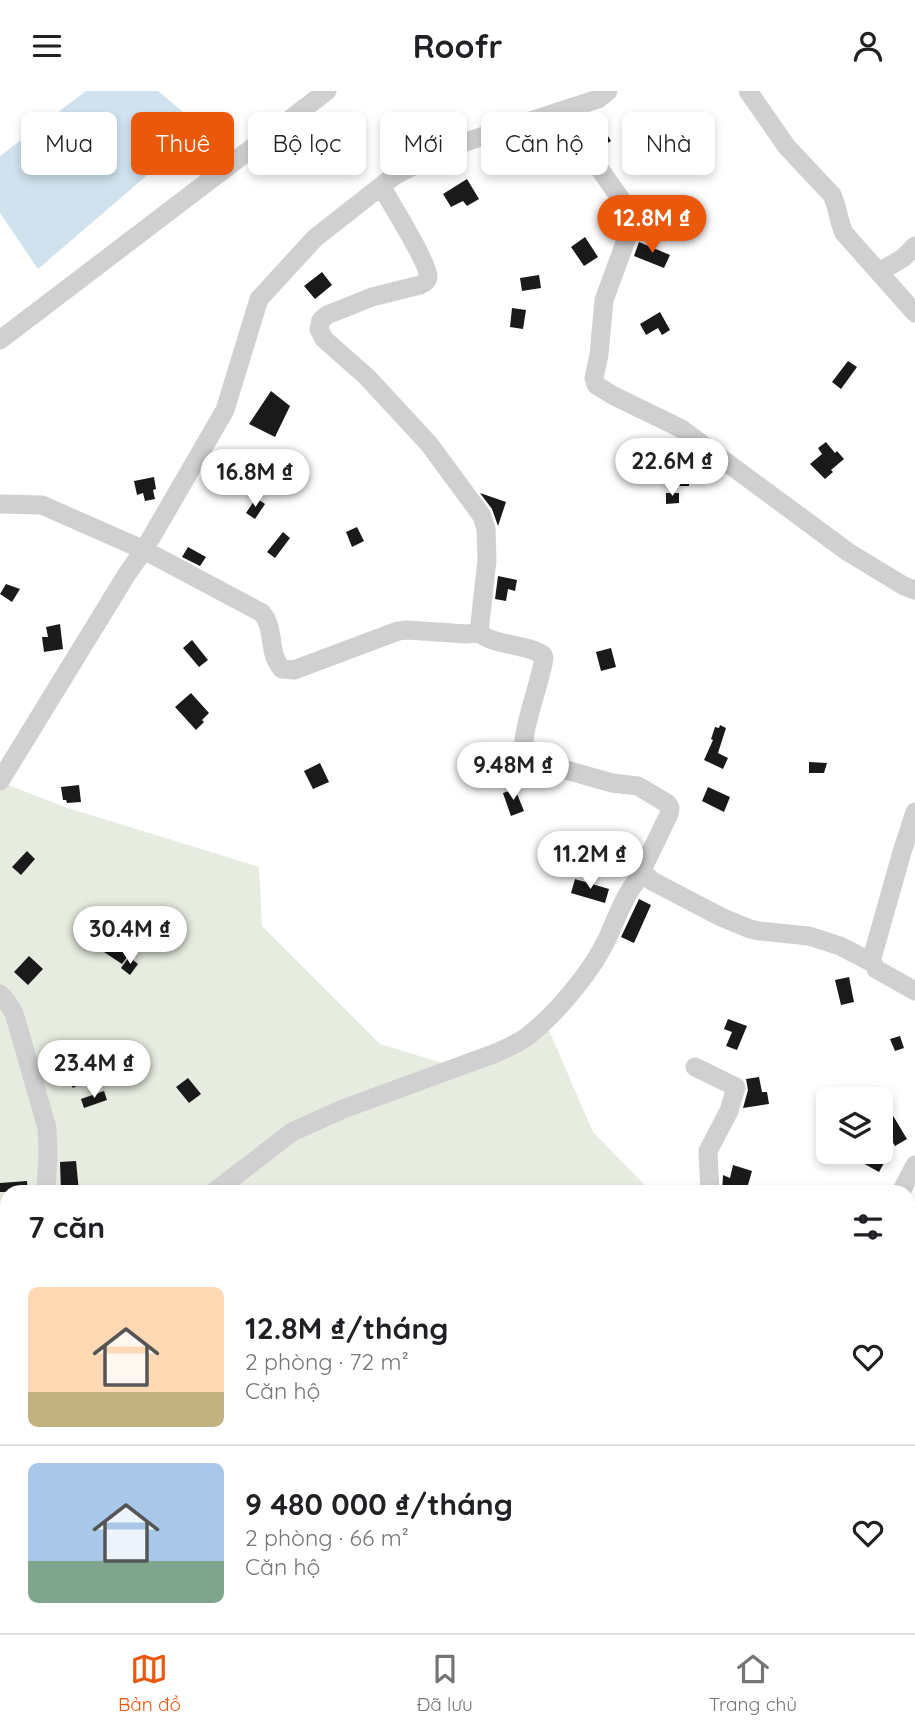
<!DOCTYPE html>
<html lang="vi">
<head>
<meta charset="utf-8">
<style>
  body { margin:0; font-family:Quicksand,sans-serif; background:#f6f6f6; color:#202124; height:100vh; display:flex; flex-direction:column; font-size:26px; white-space:nowrap }
  * { box-sizing:border-box; margin:0 }
  p { font-size:23px; color:#757577 }
  .icon { flex:none; width:38px; height:38px; fill:none; stroke:currentColor; stroke-width:2; stroke-linecap:round; stroke-linejoin:round }
  .map { position:relative; flex:1; overflow:hidden }
  .panel { position:absolute; left:0px; top:1094px; width:915px; height:450px; display:flex; flex-direction:column; background:#fff; border-radius:21px 21px 0 0; box-shadow:0 4px 10px #0003 }
  .panel>* { flex:none }
  .banner { position:absolute; left:21px; top:21px; width:873px; height:63px; display:flex; gap:14px }
  .fabs { position:absolute; left:816px; top:996px; display:grid; gap:14px }
  .fabs a { display:grid; place-items:center; width:77px; height:77px; border-radius:10px; background:#fff; box-shadow:0 4px 10px #0003; font-size:35px }
  .price { position:absolute; translate:-50% -60px; padding:0 16px; border-radius:24px; background:#fff; color:#222; font-size:23px; line-height:46px; filter:drop-shadow(0 2px 4px #0008) }
  .price::after { content:''; position:absolute; left:50%; top:42px; width:21px; height:16px; margin-left:-10px; background:inherit; clip-path:polygon(0 0,100% 0,50% 100%) }
  .price.active { background:#ea580c; color:#fff }
  ul { padding:0; list-style:none }
  li { display:flex; align-items:center; gap:21px; height:175px; padding:0 28px }
  li+li { border-top:2px solid #e0e0e0 }
  li span { display:grid; place-items:center; flex:none; width:196px; height:140px; border-radius:10px; color:#555 }
  li>.icon { margin-inline-start:auto }
  span .icon { width:84px; height:84px; fill:#fffc; stroke-width:1 }
  li b { font-size:30px }
  h2 { display:flex; justify-content:space-between; align-items:center; height:84px; padding:0 28px; font-size:30px }
  .chip { padding:0 24px; border-radius:10px; background:#fff; box-shadow:0 4px 10px #0003; font-size:24px; line-height:63px }
  .chip.active { background:#ea580c; color:#fff }
  header { display:flex; justify-content:space-between; align-items:center; height:91px; padding:0 28px; background:#fff; font-size:32px; font-weight:700 }
  .tab-bar { display:flex; justify-content:space-around; align-items:center; height:98px; border-top:2px solid #e0e0e0; background:#fff; font-size:19px; color:#757577 }
  .tab-bar a { display:grid; justify-items:center; gap:4px }
  .tab-bar .active { color:#ea580c }
  .map>svg:first-child { display:block }
  .green { fill:#e6ecdf }
  .water { fill:#cfe2ee }
  .building { fill:#1a1a1a }
  .lines { fill:none; stroke-linecap:round; stroke-linejoin:round }
  .minor { stroke:#d0d0d0; stroke-width:19 }
</style>
</head>
<body>
<header><svg class="icon" aria-label="menu" viewBox="0 0 24 24"><path d="M4 6h16M4 12h16M4 18h16"/></svg>Roofr<svg class="icon" aria-label="person" viewBox="0 0 24 24"><circle cx="12" cy="8" r="4"/><path d="M4 21q1-7 8-7t8 7"/></svg></header>
<div class="map">
<svg width="915" height="1542" viewBox="0 0 915 1542">
  <rect width="100%" height="100%" fill="#fff"/>
  <path class="green" d="M0 691 68 717 259 776 262 835 380 953 472 981 541 921 593 1041 648 1097 649 1101H7V1536L669 1537 667 1542H0Z"/>
  <path class="water" d="M86 0H158L202 37 38 178 0 122V65Z"/>
  <path class="building" d="M594 22 611 50 601 56 581 26Z
    M467 88 479 108 467 115 463 110 451 116 443 103Z
    M585 146 598 166 584 175 571 156Z
    M639 151 670 164 664 177 634 165Z
    M322 181 332 194 315 208 304 195Z
    M539 184 541 197 522 200 520 187Z
    M512 217 526 219 523 238 510 236Z
    M660 221 670 239 662 244 658 237 646 244 640 233Z
    M848 270 857 276 841 298 832 291Z
    M271 300 290 315 275 346 249 333Z
    M826 351 835 362 837 360 844 368 831 379 833 381 825 388 810 373 822 363 818 357Z
    M241 358 252 368 246 375 235 365Z
    M677 382 689 383V395H676Z
    M154 386 156 398 153 399 155 408 145 410 143 402 137 404 134 390Z
    M480 402 506 411 498 435 492 418Z
    M666 402H679V412L666 413Z
    M256 407 265 413 255 428 246 422Z
    M357 436 364 450 352 456 346 441Z
    M283 441 290 447 275 467 267 461Z
    M188 456 206 466 200 475 182 466Z
    M498 485 517 489 515 500 508 498 506 510 495 508Z
    M6 493 20 498 12 511 0 503Z
    M60 533 63 558 44 561 42 546H48L46 536Z
    M192 549 208 569 199 576 183 557Z
    M611 557 616 576 601 580 596 561Z
    M191 602 209 622 202 629 204 631 196 639 175 616Z
    M720 634 726 637 718 662 728 667 723 678 704 669 713 649 711 648 715 636 719 637Z
    M809 671 827 672 824 682H809Z
    M320 672 329 691 313 698 304 680Z
    M79 694 81 711 67 712 66 709H63L61 696Z
    M708 696 730 706 724 721 702 710Z
    M515 698 524 720 511 725 503 702Z
    M27 760 35 768 21 784 12 776Z
    M575 788 609 798 605 812 571 802Z
    M639 808 651 814 634 852 621 846Z
    M111 850 130 862 122 873 104 861Z
    M29 865 43 878 28 894 14 881Z
    M129 866 138 873 130 884 121 877Z
    M849 886 854 911 841 914 835 889Z
    M728 928 747 935 737 959 726 955 732 941 724 938Z
    M900 945 904 957 895 960 890 948Z
    M95 967 103 980 73 997 66 985Z
    M759 986 762 1001H767L769 1013 743 1017 748 999 746 988Z
    M188 987 201 1003 189 1012 176 996Z
    M104 1000 107 1009 84 1017 81 1008Z
    M885 1018H889L907 1048 895 1055 888 1043 886 1044 880 1034V1021Z
    M866 1062 884 1072 879 1081 861 1071Z
    M76 1070 79 1101H61L60 1071Z
    M733 1074 752 1080 746 1101 737 1098 736 1101H722L723 1084 730 1087Z
    M27 1090 28 1101H0V1092Z"/>
  <g class="lines">
    <path class="minor" d="M748 0 787 56 832 104C838 116 838 129 844 142L915 222
      M563 20 578 47 627 117 632 126V133L604 209 599 264 594 287 596 294 614 305 680 337 848 461 904 495 915 499
      M381 95C389 109 430 175 428 186 427 191 424 192 420 194L372 206 327 224 321 229 319 238 324 248 367 286 429 353 482 425 486 438 487 469 479 541C492 555 525 552 543 564L544 567C540 594 520 641 524 665L535 670 612 692 638 695 668 713 670 717 669 723 644 775V782L652 790 721 826 750 838 759 840 809 845 840 855 873 872
      M879 181 903 167 915 155
      M0 249 327 0
      M0 413 42 414 144 459 225 319 259 208 315 147 394 85 447 57 598 8 608 0
      M0 690 127 483 144 459 262 522C276 539 267 562 282 578L294 579 398 540 407 539 467 543 479 541
      M915 721 902 761 872 867 873 872 876 878 915 900
      M0 903 7 911 14 922 47 1037 48 1062 46 1101
      M695 976 736 996 729 1020 708 1060 710 1101
      M214 1101 292 1041 343 1018 496 962C507 957 519 952 529 944 557 922 592 880 607 848 618 825 625 800 644 782
      M901 1101 915 1074
      M908 1164H915
      M0 1362 7 1349
      M0 1428 7 1429
      M508 1536 518 1542
      M192 1542 195 1536
      M646 1542 650 1536"/>
  </g>
</svg>
<div class="fabs">
<a><svg class="icon" aria-label="layers" viewBox="0 0 24 24"><path d="M12 4l9 5-9 5-9-5zM3 14l9 5 9-5"/></svg></a>
</div>
<b class="price active" style="left:652px;top:164px">12.8M ₫</b>
<b class="price" style="left:672px;top:407px">22.6M ₫</b>
<b class="price" style="left:255px;top:418px">16.8M ₫</b>
<b class="price" style="left:513px;top:711px">9.48M ₫</b>
<b class="price" style="left:590px;top:800px">11.2M ₫</b>
<b class="price" style="left:130px;top:875px">30.4M ₫</b>
<b class="price" style="left:94px;top:1009px">23.4M ₫</b>
<div class="banner">
<a class="chip">Mua</a>
<a class="chip active">Thuê</a>
<a class="chip">Bộ lọc</a>
<a class="chip">Mới</a>
<a class="chip">Căn hộ</a>
<a class="chip">Nhà</a>
</div>
<section class="panel">
<h2>7 căn<svg class="icon" aria-label="filters" viewBox="0 0 24 24"><path d="M4 7h16M4 17h16"/><circle cx="9" cy="7" r="2"/><circle cx="15" cy="17" r="2"/></svg></h2>
<ul>
<li><span style="background:linear-gradient(#ffd9b3 75%,#c2b280 0)"><svg class="icon" aria-label="home" viewBox="0 0 24 24"><path d="M3 11l9-7 9 7M6 9v11h12V9"/></svg></span><div><b>12.8M ₫/tháng</b><p>2 phòng · 72 m²</p><p>Căn hộ</p></div><svg class="icon" aria-label="heart" viewBox="0 0 24 24"><path d="M12 20l-8-8c-3-5 5-10 8-4 3-6 11-1 8 4z"/></svg></li>
<li><span style="background:linear-gradient(#a9c7e8 70%,#7fa58c 0)"><svg class="icon" aria-label="home" viewBox="0 0 24 24"><path d="M3 11l9-7 9 7M6 9v11h12V9"/></svg></span><div><b>9 480 000 ₫/tháng</b><p>2 phòng · 66 m²</p><p>Căn hộ</p></div><svg class="icon" aria-label="heart" viewBox="0 0 24 24"><path d="M12 20l-8-8c-3-5 5-10 8-4 3-6 11-1 8 4z"/></svg></li>
</ul>
</section>
</div>
<nav class="tab-bar">
<a class="active"><svg class="icon" aria-label="map" viewBox="0 0 24 24"><path d="M3 6l6-2 6 2 6-2v14l-6 2-6-2-6 2zM9 4v14M15 6v14"/></svg>Bản đồ</a>
<a><svg class="icon" aria-label="saved" viewBox="0 0 24 24"><path d="M7 4h10v16l-5-4-5 4z"/></svg>Đã lưu</a>
<a><svg class="icon" aria-label="home" viewBox="0 0 24 24"><path d="M3 11l9-7 9 7M6 9v11h12V9"/></svg>Trang chủ</a>
</nav>
</body>
</html>
